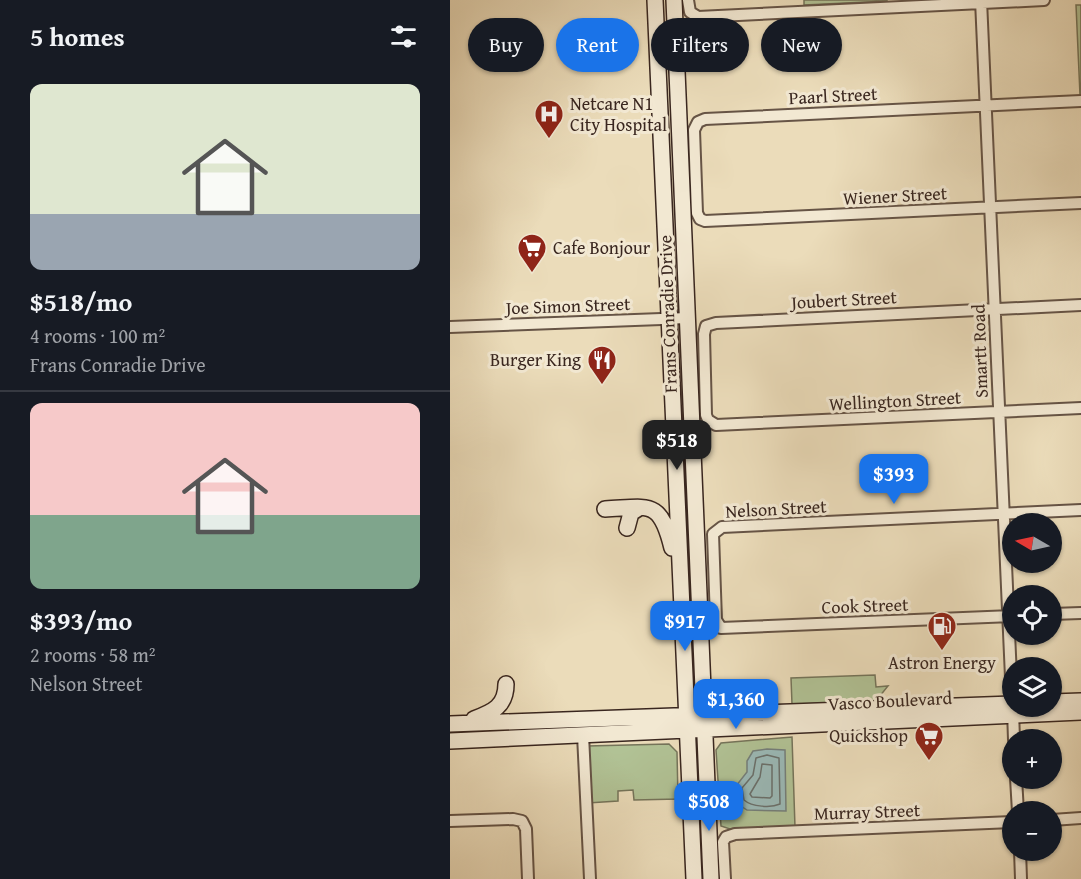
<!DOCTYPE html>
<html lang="en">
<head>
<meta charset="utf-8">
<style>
  body { margin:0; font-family:"Gentium Book Plus",serif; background:#20242c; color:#f1f3f6; height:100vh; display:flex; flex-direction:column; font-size:22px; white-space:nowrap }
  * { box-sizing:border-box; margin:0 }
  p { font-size:20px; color:#9ea1a6 }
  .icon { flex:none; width:33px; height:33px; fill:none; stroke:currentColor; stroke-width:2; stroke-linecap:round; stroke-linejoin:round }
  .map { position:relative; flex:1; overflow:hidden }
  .drawer { display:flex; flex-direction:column; background:#171b24; width:450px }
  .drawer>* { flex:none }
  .top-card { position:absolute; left:18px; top:18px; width:522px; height:54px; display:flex; gap:12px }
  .needle { width:39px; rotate:279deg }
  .fabs { position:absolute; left:552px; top:513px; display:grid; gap:12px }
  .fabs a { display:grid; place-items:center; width:60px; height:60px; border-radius:50%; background:#171b24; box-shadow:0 2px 4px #0004; font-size:30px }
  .price { position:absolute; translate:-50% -51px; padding:0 14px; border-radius:12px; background:#1a73e8; color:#fff; font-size:20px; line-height:39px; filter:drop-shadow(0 2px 3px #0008) }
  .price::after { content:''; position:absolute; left:50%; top:36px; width:18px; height:14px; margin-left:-9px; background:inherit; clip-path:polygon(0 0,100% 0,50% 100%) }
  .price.on { background:#222; color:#fff }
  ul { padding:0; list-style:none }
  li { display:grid; align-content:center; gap:12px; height:318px; padding:0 30px }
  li+li { border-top:2px solid #363941 }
  li span { display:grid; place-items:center; height:186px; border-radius:12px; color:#555 }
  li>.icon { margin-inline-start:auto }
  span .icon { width:108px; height:108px; fill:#fffc; stroke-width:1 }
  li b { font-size:26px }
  h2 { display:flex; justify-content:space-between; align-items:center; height:72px; padding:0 30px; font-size:26px }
  .pill { padding:0 21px; border-radius:27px; background:#171b24; box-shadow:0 2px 4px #0004; font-size:21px; line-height:54px }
  .pill.on { background:#1a73e8; color:#fff }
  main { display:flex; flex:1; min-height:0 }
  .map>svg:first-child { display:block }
  .green { fill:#b1c295; stroke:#75745a; stroke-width:1.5 }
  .water { fill:#9bbab8; stroke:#747f7b; stroke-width:1.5 }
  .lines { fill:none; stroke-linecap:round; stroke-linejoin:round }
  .shore { stroke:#6a706c; stroke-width:1.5 }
  .minor-casing { stroke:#665446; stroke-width:14 }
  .secondary-casing { stroke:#39261f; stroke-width:18 }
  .minor { stroke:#f2e8d2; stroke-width:10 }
  .secondary { stroke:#f2e8d2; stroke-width:15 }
  .labels { text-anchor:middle; stroke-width:6; stroke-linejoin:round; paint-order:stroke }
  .street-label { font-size:18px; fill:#39261f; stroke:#f2e8d2 }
  .poi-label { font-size:18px; fill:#39261f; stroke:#f2e8d2; text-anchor:start }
</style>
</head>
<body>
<main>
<section class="drawer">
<h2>5 homes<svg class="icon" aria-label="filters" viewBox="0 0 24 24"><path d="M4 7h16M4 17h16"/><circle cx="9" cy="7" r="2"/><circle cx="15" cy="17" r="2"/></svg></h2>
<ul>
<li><span style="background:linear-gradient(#dfe7d0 70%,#9aa5b1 0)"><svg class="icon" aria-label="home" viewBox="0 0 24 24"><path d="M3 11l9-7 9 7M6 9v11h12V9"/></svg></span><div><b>$518/mo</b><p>4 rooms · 100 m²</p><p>Frans Conradie Drive</p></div></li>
<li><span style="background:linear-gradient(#f6c9c9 60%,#7fa58c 0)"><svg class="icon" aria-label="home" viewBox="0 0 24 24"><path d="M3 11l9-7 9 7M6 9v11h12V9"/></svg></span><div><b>$393/mo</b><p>2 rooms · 58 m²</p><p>Nelson Street</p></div></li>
</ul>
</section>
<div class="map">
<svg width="631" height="879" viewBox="0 0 631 879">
  <rect width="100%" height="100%" fill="#ebdcba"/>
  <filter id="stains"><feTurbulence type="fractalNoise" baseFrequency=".00333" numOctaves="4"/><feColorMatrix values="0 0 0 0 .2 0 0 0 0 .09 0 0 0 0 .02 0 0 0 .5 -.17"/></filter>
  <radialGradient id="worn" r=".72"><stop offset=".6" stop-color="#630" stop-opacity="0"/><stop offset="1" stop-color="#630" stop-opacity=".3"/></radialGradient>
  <path class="green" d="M354 0H437V1L354 5Z
    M626 5H631V94L630 95Z
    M425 675 426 687 438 686 425 702 342 704 341 678Z
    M342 737 345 827 283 830 271 826 266 750 271 743Z
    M219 744 227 752 228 799 184 800 183 790 168 791V801L138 803 137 746Z"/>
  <path class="water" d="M317 749 335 750 336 811 297 810 288 804 286 786 297 772V761L303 751Z"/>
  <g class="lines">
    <path class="shore" d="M317 755 329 758 330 804C321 808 302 807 294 800L292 788 303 775 306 758Z
      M312 764 322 765V796L320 798 302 797 300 794 310 777Z"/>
    <g class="minor-casing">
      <path id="minor" d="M238 0 240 12 248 17 594 0
        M531 0 562 700
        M631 101 255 119 248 122 244 130 247 213 250 219 255 221 631 203
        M631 305 266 323 256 326 254 334 256 415 258 420 266 425 631 408
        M0 327 238 318
        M602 614 631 613
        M562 616 271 628 266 620 263 534 272 527 631 510
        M563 710 564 740
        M133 735 140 879
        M566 778 568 812
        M602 820 631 818
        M0 821 63 819 72 821 76 829 78 879
        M570 850 571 879
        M275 879 273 842 276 837 285 834 562 822"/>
    </g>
    <g class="secondary-casing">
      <path id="secondary" d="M205 0 244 879
        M224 0 261 879
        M155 509C200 507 210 499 222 548
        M177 528 181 513 189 508
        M602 702 631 701
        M24 719C43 712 56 706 56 684
        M0 724 562 704
        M0 741 631 712"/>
    </g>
    <use href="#minor" class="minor"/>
    <use href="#secondary" class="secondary"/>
  </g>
  <defs>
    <g id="hospital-pin" transform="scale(1.5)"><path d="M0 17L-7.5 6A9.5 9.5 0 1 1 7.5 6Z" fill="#8f2418" stroke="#f2e8d2"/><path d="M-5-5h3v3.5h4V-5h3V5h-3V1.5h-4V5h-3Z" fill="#fff"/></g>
    <g id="supermarket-pin" transform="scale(1.5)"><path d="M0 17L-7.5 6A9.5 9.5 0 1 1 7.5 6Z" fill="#8f2418" stroke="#f2e8d2"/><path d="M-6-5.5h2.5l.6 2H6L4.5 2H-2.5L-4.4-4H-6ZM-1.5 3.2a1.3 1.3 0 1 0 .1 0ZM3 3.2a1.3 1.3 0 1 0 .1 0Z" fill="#fff"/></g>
    <g id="restaurant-pin" transform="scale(1.5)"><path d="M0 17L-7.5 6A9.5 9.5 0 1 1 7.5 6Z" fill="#8f2418" stroke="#f2e8d2"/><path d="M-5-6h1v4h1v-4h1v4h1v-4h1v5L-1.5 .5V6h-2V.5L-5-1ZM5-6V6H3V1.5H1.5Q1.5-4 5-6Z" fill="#fff"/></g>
    <g id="fuel-pin" transform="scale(1.5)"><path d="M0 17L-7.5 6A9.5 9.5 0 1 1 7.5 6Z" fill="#8f2418" stroke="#f2e8d2"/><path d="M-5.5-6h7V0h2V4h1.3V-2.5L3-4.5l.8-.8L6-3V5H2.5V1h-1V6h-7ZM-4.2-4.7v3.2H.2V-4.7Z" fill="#fff"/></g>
  </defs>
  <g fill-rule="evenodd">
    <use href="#hospital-pin" x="99" y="114"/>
    <use href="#supermarket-pin" x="82" y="248"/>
    <use href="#restaurant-pin" x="152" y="360"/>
    <use href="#fuel-pin" x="492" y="626"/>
    <use href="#supermarket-pin" x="479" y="736"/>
  </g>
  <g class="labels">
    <g class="street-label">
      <text transform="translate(383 96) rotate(-3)" y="6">Paarl Street</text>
      <text transform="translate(445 196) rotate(-3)" y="6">Wiener Street</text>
      <text transform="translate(394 300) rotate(-3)" y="6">Joubert Street</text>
      <text transform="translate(118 306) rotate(-2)" y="6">Joe Simon Street</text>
      <text transform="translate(218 314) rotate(-92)" y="6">Frans Conradie Drive</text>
      <text transform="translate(530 351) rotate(-92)" y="6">Smartt Road</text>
      <text transform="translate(445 401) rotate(-3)" y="6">Wellington Street</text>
      <text transform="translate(326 509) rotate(-3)" y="6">Nelson Street</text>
      <text transform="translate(415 606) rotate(-2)" y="6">Cook Street</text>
      <text transform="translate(440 701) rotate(-3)" y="6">Vasco Boulevard</text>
      <text transform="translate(417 812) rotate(-2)" y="6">Murray Street</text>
    </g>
    <g class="poi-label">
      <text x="120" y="110">Netcare N1<tspan x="120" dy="21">City Hospital</tspan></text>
      <text x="103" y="254">Cafe Bonjour</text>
      <text x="131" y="366" text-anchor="end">Burger King</text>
      <text x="492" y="669" text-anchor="middle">Astron Energy</text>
      <text x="458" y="742" text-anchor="end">Quickshop</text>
    </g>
  </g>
  <rect width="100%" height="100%" filter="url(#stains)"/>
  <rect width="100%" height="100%" fill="url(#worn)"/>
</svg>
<div class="fabs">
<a><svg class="needle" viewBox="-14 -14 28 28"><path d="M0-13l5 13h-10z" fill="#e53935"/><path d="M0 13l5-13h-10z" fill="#9ea1a6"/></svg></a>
<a><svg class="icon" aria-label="locate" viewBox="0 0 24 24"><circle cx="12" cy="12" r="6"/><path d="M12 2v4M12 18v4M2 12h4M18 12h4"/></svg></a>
<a><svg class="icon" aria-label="layers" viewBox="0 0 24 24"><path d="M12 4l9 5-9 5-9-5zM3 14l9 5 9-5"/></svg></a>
<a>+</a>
<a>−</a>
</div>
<b class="price on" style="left:227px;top:471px">$518</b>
<b class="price" style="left:444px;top:505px">$393</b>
<b class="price" style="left:235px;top:652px">$917</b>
<b class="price" style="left:286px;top:730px">$1,360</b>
<b class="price" style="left:259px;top:832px">$508</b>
<div class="top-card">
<a class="pill">Buy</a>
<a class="pill on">Rent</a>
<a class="pill">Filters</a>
<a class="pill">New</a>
</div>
</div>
</main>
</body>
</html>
